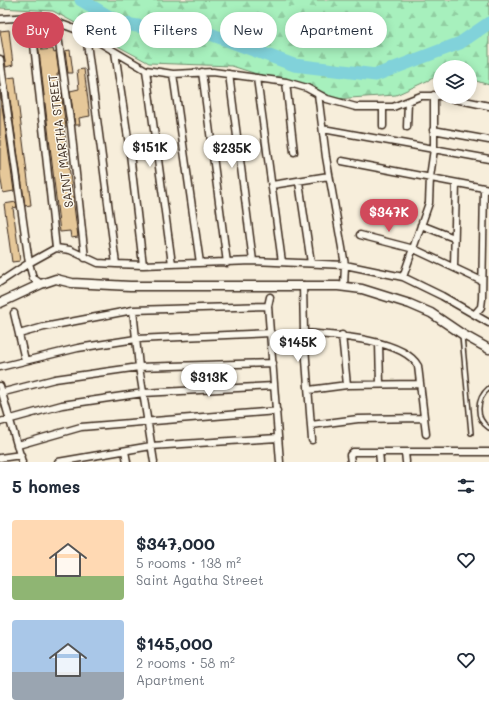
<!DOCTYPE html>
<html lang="en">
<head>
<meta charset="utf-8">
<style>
  body { margin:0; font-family:Mali,sans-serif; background:#f6f6f7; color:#1f2937; height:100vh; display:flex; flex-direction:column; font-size:15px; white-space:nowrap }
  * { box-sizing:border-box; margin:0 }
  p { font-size:13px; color:#747a83 }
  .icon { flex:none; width:22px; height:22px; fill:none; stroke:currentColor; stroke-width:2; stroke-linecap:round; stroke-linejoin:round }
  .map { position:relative; height:462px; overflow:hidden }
  .sheet { display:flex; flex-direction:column; background:#fff; flex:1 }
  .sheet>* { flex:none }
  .banner { position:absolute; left:12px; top:12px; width:465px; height:36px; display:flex; gap:8px }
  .fabs { position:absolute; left:433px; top:60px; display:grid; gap:8px }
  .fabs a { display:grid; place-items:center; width:44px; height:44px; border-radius:50%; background:#fff; box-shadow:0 2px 10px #0003; font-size:20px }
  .price { position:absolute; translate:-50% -34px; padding:0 9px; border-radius:14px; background:#fff; color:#222; font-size:13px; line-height:26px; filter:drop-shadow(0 1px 2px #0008) }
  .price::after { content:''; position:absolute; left:50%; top:24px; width:12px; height:9px; margin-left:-6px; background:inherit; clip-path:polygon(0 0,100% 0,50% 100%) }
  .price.active { background:#d1495b; color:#fff }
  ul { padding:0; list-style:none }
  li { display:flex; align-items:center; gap:12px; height:100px; padding:0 12px }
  li span { display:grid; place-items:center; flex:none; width:112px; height:80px; border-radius:4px; color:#555 }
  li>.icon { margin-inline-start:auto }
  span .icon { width:48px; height:48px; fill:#fffc; stroke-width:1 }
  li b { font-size:17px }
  h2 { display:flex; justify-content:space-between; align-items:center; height:48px; padding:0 12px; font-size:17px }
  .chip { padding:0 14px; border-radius:18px; background:#fff; box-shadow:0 2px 10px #0003; font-size:14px; line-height:36px }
  .chip.active { background:#d1495b; color:#fff }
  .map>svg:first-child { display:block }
  .forest { fill:url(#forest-firs); stroke:#718d6e }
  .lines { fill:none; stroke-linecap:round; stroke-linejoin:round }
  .river { stroke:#81d2da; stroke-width:13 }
  .building { fill:#e6c899; stroke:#3b2a1e }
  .lane-casing { stroke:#3b2a1e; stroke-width:6 }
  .street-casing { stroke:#3b2a1e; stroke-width:9 }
  .secondary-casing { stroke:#3b2a1e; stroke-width:11 }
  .lane { stroke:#fbf7ec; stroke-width:3 }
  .street { stroke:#fbf7ec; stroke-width:6 }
  .secondary { stroke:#fbf7ec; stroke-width:8 }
  .labels { text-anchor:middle; stroke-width:3; stroke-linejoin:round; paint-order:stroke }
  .street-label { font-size:12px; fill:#3b2a1e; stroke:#fbf7ec }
</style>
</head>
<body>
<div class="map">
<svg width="489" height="462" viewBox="0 0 489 462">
  <defs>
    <pattern id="forest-firs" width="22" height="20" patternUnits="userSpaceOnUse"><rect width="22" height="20" fill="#a7f0bd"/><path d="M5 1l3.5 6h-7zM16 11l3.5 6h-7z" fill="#91cea2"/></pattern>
  </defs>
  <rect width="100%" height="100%" fill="#f7eedb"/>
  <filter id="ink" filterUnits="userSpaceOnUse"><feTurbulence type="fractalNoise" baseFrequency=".025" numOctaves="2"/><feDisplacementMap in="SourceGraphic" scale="8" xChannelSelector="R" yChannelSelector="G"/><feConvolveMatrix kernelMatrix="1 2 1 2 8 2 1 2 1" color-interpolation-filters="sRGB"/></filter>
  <g filter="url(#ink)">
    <path class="forest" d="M0 0H489V85L470 79V67H440V75L396 95 334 99 232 66 149 63 53 11 0 8Z"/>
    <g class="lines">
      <path class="river" d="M81 0 120 23 149 28 202 31 294 65 376 75 460 43 489 23"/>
    </g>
    <path class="building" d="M9 30 13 65 6 67 0 31Z
      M38 43H41L42 50 53 49 54 53 56 52 59 74H57L59 93 61 92 66 127H64L78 237 71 238 70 231 60 232Z
      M70 50 73 73H68L65 51Z
      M84 69 90 116 79 118 80 125H75L70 91 79 89 77 70Z
      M15 77 31 205 25 206 7 78Z
      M0 91 14 191 3 193 0 174Z
      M16 202 17 207 13 208 20 261 12 262 4 204Z"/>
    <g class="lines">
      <g class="lane-casing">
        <path id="lane" d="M462 336 471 433
          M489 388C476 399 475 419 489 428"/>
      </g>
      <g class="street-casing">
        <path id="street" d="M31 17 56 248
          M0 19 31 17 56 22 80 31 146 70 173 74 213 72 286 82 307 88 327 99 356 107H393L421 96H440
          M56 22 71 127 85 258
          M86 35 116 264
          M115 52 129 145 143 265
          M0 59 29 263 33 278 41 284
          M146 70 172 264
          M202 72 227 263
          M173 74 200 263
          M229 74 253 261
          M257 78 282 262
          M286 82 294 152
          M318 94 326 157 345 265 344 287
          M445 97 489 106
          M383 126V107
          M407 127 408 101
          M323 129 489 159
          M433 130 489 140
          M342 161 489 189
          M299 182 311 263
          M272 185 329 176
          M421 225 454 238
          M360 235 414 249 482 281
          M454 267 456 183
          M403 277 429 203 430 177 434 149V95
          M0 282 29 263 56 248 70 250 98 263 116 264 143 265 253 261 345 265 403 277 442 296 489 323
          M303 285 304 333 312 440
          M270 297 268 306 280 462
          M133 310 139 367 154 462
          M14 313 25 360
          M475 314 481 307 482 299 484 189
          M304 333C332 335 404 339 418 366L426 434
          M19 334 44 327 133 310 268 306
          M342 335 347 385
          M379 343 380 384
          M0 367 78 348 136 339 271 333
          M0 386 22 462
          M309 390 347 385 419 384
          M0 393 55 379 139 367 273 363
          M0 422 62 405 143 393 274 386
          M311 425 358 419 424 418
          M18 445 81 427 277 411
          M125 451 127 462
          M379 452 380 462
          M405 452H489
          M0 458 21 455
          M58 462 151 446 278 438
          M351 462 350 455 353 452H405L406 462"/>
      </g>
      <g class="secondary-casing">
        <path id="secondary" d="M0 303 41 284 56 279 72 283 130 286H338L362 289 410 304 431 313 462 334 489 349"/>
      </g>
      <use href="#lane" class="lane"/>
      <use href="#street" class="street"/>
      <use href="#secondary" class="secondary"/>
    </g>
  </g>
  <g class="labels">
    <g class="street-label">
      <text transform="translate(61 141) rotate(-97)" y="4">SAINT MARTHA STREET</text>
    </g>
  </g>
</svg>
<div class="fabs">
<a><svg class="icon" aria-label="layers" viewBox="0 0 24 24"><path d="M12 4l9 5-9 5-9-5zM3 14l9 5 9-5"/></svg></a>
</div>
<b class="price" style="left:150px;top:168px">$151K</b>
<b class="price" style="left:232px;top:169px">$235K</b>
<b class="price active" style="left:389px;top:233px">$347K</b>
<b class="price" style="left:298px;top:363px">$145K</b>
<b class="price" style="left:209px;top:398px">$313K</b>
<div class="banner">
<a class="chip active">Buy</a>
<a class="chip">Rent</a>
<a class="chip">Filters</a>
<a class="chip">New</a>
<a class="chip">Apartment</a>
</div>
</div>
<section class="sheet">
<h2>5 homes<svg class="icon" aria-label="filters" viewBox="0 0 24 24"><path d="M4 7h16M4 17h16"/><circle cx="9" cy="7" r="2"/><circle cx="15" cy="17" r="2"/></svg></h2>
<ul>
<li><span style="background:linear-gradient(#ffd9b3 70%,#8fb573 0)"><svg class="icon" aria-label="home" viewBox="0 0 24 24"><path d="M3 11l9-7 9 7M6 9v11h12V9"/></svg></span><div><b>$347,000</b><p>5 rooms · 138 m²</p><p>Saint Agatha Street</p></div><svg class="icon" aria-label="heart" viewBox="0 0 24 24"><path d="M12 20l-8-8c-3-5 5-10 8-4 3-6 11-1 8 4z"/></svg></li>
<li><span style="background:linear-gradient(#a9c7e8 65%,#9aa5b1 0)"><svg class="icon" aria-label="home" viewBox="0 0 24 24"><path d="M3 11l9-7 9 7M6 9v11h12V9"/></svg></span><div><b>$145,000</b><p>2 rooms · 58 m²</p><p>Apartment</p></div><svg class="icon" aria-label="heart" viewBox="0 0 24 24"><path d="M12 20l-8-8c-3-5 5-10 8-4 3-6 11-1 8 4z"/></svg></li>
</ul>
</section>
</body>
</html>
